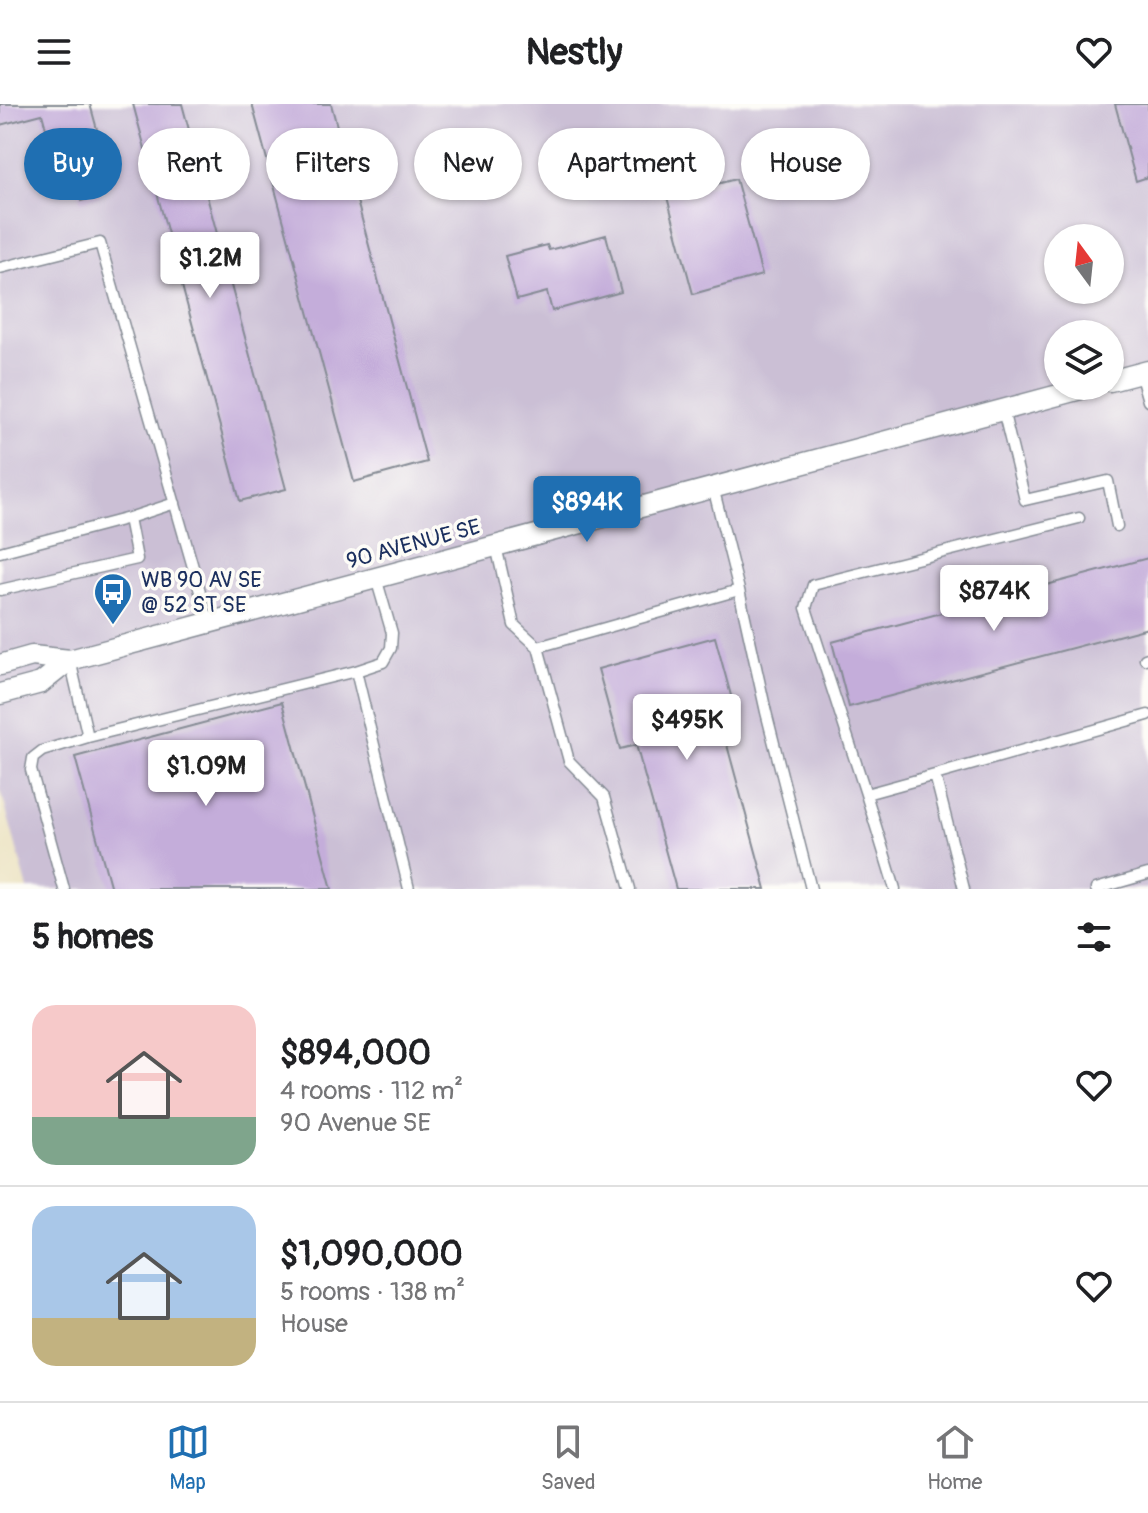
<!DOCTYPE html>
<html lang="en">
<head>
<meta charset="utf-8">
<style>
  body { margin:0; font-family:Pangolin,sans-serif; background:#f6f6f6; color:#202124; height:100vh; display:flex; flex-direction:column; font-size:30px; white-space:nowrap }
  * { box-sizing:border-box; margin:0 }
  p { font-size:26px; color:#757577 }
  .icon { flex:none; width:44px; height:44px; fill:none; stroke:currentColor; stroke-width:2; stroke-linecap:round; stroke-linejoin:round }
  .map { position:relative; height:785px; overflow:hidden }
  .drawer { display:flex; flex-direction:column; background:#fff; flex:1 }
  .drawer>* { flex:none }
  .banner { position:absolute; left:24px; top:24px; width:1100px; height:72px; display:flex; gap:16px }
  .needle { width:52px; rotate:345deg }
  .buttons { position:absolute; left:1044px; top:120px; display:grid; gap:16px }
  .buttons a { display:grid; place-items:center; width:80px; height:80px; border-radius:50%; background:#fff; box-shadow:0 2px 6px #0004; font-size:40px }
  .price { position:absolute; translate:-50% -68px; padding:0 18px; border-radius:8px; background:#fff; color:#222; font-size:26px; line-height:52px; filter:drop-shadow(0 2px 4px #0008) }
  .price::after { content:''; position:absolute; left:50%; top:48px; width:24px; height:18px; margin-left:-12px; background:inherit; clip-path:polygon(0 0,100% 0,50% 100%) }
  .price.selected { background:#1f6fb2; color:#fff }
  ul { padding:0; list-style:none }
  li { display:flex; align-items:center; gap:24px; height:200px; padding:0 32px }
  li+li { border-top:2px solid #e0e0e0 }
  li span { display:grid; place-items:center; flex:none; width:224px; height:160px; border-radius:24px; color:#555 }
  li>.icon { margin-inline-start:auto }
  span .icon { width:96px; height:96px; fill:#fffc; stroke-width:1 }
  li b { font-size:34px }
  h2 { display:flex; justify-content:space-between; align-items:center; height:96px; padding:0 32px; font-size:34px }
  .pill { padding:0 28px; border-radius:36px; background:#fff; box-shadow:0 2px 6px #0004; font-size:28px; line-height:72px }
  .pill.selected { background:#1f6fb2; color:#fff }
  header { display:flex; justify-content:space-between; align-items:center; height:104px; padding:0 32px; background:#fff; font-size:36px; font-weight:800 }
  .tabs { display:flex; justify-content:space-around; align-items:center; height:112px; border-top:2px solid #e0e0e0; background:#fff; font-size:22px; color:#757577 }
  .tabs a { display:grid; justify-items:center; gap:4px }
  .tabs .selected { color:#1f6fb2 }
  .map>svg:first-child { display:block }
  .industrial { fill:#cbbfd5; fill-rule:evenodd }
  .building { fill:#c4adda }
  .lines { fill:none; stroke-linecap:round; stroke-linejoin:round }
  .service-casing { stroke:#858b94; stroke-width:13 }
  .minor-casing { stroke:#858b94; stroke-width:23 }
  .service { stroke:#fff; stroke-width:10 }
  .minor { stroke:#fff; stroke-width:20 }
  .labels { text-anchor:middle; stroke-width:7; stroke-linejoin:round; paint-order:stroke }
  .street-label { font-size:22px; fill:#1b2f5e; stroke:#fdfcf7 }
  .poi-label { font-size:22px; fill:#1b2f5e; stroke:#fdfcf7; text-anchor:start }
</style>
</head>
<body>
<header><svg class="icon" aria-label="menu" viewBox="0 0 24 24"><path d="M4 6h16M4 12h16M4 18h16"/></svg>Nestly<svg class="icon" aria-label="heart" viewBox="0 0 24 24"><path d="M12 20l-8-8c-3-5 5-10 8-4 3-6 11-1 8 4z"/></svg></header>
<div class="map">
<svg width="1148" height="785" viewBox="0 0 1148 785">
  <rect width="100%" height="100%" fill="#fdfcf7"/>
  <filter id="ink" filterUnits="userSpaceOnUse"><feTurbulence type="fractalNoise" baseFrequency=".0125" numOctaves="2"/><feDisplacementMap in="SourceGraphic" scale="16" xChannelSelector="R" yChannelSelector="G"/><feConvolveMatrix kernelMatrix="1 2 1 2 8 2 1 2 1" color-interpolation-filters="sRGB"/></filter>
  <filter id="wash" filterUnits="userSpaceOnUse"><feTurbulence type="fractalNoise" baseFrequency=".006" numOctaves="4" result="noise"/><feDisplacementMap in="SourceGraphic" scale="32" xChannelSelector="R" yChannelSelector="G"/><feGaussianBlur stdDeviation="1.8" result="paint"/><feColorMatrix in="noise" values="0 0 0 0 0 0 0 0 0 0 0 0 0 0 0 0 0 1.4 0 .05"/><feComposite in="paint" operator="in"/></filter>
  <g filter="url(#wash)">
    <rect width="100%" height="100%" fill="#efe7cb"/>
    <path class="industrial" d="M0 0H1148V785H28L0 684ZM1058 134H1110V186H1058ZM1058 230H1110V282H1058Z"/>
    <g id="blocks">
      <path class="building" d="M0 0H90L112 80 98 83 100 92 81 97 74 71 60 75 42 10 0 21Z
        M133 0H182L286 385 240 397Z
        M252 0H331L427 358 354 378Z
        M1115 0H1148V73L1136 77Z
        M736 75 762 171 693 190 667 93Z
        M606 131 621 188 552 207 547 188 517 196 505 152 547 141 549 146Z
        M1148 454V524L849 603 832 538Z
        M715 533 736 610 720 615 766 785H676L636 641 620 645 598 565Z
        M282 598 332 785H111L75 653Z"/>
    </g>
  </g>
  <g filter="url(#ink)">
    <use href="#blocks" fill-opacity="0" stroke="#858b94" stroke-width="2"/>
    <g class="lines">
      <g class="service-casing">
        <path id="service" d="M0 164 100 139 209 519
          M1140 269 1148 297
          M1003 306 1025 396 1108 377 1117 422
          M496 442 514 521 538 543 739 486 713 383
          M0 448 129 414
          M376 474 392 529 391 544 383 558 356 567 409 785
          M0 486 137 455 129 414 175 399
          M739 486 766 608 811 785
          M538 543 569 657 604 693 630 785
          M1145 555 1148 554
          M88 633 356 567
          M935 671 866 690 806 504 813 481 1079 414
          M866 690 895 785
          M64 785 31 666 33 654 42 647 88 633 70 556
          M964 785 935 671 1148 611
          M1096 785 1148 770"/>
      </g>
      <g class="minor-casing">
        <path id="minor" d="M1110 277 1148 267
          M0 561 32 552 70 556 1092 282
          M0 590 41 579 70 556"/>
      </g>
      <use href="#service" class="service"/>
      <use href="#minor" class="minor"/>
    </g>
  </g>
  <defs>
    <g id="bus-pin" transform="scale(2)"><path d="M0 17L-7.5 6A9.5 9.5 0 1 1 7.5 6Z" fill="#1f6fb2" stroke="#fdfcf7"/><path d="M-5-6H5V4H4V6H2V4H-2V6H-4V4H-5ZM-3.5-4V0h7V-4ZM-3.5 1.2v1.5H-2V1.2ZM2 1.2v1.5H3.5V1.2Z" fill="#fff"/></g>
  </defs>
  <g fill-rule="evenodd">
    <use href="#bus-pin" x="113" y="488"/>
  </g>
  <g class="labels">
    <g class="street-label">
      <text transform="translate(413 439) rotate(-15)" y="8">90 AVENUE SE</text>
    </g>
    <g class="poi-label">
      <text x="141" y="483">WB 90 AV SE<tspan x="141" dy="25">@ 52 ST SE</tspan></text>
    </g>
  </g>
</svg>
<div class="buttons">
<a><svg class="needle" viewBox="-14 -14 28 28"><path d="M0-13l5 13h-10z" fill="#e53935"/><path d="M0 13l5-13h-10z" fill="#757577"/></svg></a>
<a><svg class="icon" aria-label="layers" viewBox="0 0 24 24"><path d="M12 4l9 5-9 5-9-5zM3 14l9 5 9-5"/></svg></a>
</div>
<b class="price" style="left:210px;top:196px">$1.2M</b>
<b class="price selected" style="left:587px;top:440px">$894K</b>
<b class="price" style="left:994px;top:529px">$874K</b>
<b class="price" style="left:687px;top:658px">$495K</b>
<b class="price" style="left:206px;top:704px">$1.09M</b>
<div class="banner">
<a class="pill selected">Buy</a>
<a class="pill">Rent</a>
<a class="pill">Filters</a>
<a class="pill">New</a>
<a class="pill">Apartment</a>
<a class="pill">House</a>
</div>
</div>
<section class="drawer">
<h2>5 homes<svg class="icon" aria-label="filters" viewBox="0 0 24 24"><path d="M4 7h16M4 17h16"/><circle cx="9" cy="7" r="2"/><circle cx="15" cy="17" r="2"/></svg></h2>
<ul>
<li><span style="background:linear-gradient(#f6c9c9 70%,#7fa58c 0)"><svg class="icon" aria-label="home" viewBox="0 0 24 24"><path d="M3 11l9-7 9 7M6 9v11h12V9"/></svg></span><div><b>$894,000</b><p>4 rooms · 112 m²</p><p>90 Avenue SE</p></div><svg class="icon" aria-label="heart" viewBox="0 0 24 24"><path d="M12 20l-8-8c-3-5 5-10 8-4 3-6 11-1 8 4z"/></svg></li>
<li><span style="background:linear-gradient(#a9c7e8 70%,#c2b280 0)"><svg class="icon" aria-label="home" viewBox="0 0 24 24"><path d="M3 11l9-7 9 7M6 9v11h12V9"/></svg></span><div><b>$1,090,000</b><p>5 rooms · 138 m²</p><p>House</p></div><svg class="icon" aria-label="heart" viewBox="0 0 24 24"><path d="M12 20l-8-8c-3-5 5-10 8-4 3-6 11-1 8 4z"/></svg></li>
</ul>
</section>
<nav class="tabs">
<a class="selected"><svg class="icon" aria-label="map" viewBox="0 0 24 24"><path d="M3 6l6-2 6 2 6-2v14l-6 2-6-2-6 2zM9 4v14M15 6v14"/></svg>Map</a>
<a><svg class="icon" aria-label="saved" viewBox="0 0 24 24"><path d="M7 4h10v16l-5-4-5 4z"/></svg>Saved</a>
<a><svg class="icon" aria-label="home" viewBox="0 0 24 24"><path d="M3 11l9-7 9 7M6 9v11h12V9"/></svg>Home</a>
</nav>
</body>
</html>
